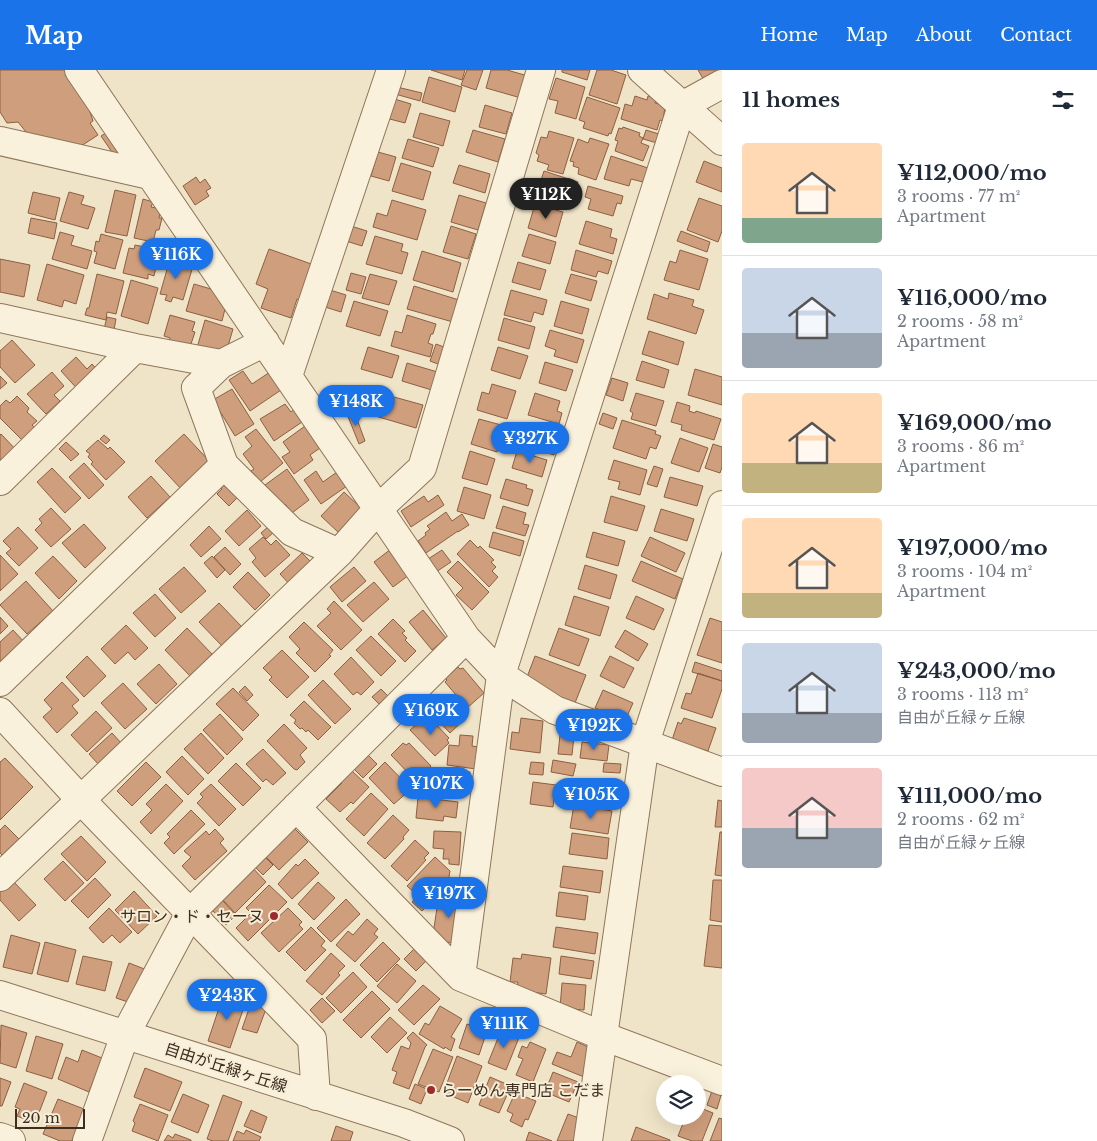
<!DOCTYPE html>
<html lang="en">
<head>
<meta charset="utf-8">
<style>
  body { margin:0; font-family:"Libre Baskerville","Noto Sans JP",serif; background:#f6f6f7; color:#1f2937; height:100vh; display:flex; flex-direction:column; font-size:19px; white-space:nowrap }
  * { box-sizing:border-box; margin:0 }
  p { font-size:16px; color:#747a83 }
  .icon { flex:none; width:28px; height:28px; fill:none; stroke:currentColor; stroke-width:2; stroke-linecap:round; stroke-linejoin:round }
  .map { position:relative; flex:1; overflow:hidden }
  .details { display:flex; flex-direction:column; background:#fff; width:375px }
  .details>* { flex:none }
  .tools { position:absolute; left:656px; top:1005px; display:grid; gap:10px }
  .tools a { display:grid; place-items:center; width:50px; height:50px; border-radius:50%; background:#fff; box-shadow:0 5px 20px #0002; font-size:25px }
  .scale { position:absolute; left:15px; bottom:12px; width:70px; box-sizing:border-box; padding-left:5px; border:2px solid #3d2e20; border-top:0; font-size:14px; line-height:18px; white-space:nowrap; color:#3d2e20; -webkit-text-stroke:4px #f7eed8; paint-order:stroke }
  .price { position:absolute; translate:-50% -42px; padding:0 11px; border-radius:18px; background:#1a73e8; color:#fff; font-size:16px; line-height:32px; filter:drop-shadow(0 1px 2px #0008) }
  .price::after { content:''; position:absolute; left:50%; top:30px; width:15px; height:11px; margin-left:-8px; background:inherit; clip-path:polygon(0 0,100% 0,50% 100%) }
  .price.current { background:#222; color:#fff }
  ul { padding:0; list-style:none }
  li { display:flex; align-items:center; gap:15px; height:125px; padding:0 20px }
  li+li { border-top:1px solid #e0e1e3 }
  li span { display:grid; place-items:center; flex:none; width:140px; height:100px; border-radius:5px; color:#555 }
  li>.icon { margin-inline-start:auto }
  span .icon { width:60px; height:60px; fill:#fffc; stroke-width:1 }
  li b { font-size:21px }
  h2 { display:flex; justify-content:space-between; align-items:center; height:60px; padding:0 20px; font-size:21px }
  header { display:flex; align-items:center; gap:30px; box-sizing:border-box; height:70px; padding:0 25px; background:#1a73e8; color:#fff }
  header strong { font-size:24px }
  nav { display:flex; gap:28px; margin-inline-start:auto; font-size:18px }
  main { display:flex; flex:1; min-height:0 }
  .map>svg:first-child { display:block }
  .building { fill:#cf9f7d; stroke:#8d5f41 }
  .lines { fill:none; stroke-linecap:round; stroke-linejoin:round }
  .minor-casing { stroke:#8d765c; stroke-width:30 }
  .tertiary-casing { stroke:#8d765c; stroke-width:30 }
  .minor { stroke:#faf1dc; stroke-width:28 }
  .tertiary { stroke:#faf1dc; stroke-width:28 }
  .poi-dot { fill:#9e2a2b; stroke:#f7eed8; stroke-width:2 }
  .labels { text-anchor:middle; stroke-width:4; stroke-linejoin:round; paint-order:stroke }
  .poi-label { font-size:16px; fill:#3d2e20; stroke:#f7eed8; text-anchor:end }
  .street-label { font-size:16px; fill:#3d2e20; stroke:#f7eed8 }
</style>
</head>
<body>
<header>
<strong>Map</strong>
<nav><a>Home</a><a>Map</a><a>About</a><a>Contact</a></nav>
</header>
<main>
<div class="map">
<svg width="722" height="1071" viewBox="0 0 722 1071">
  <rect width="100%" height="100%" fill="#f0e4c8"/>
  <path class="building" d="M0 0H64L89 39 93 51 90 53 98 65 78 78 31 68 18 52 7 53 0 42Z
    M431 0H465L462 10Z
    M467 0H483L476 20 461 15Z
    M491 0H507L528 6 521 28 486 18Z
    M562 0H590L587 10 562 2Z
    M597 0H611L626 5 617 34 589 25Z
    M698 0H722V3L705 12Z
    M429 7 462 17 455 42 422 32Z
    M556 8 585 17 576 49 555 43 558 31 549 29Z
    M397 17 422 23 420 31 395 24Z
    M635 26 647 30 648 26 656 28 655 33 665 36 663 51 660 50 657 60 621 49 625 34 632 36Z
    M388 27 411 34 405 53 382 47Z
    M587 27 620 38 611 64 609 63 608 66 583 58 585 52 579 50Z
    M485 35 512 43 506 64 479 57Z
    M420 43 450 51 443 76 413 67Z
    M623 57 640 63 639 66 643 68 641 73 649 76 643 91 615 81 618 71 615 70 619 58 622 59Z
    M473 60 505 69 498 92 466 82Z
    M646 60 659 64 657 73 643 69Z
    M549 61 574 68 563 104 547 100 549 95 537 91 539 85 536 83 541 67 547 68Z
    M106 63 119 82 114 85 101 66Z
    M590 68 609 74 596 110 578 104 579 98 573 96 574 92 570 91 578 69 588 73Z
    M408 69 439 78 433 97 402 88Z
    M378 82 396 87 389 111 371 106Z
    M611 86 648 98 643 112 631 109 629 116 604 109Z
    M704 91 722 98V122L696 112Z
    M401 93 431 102 423 130 392 121Z
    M459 95 490 104 485 123 453 113Z
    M544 101 578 112 572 134 540 124 543 118 539 116Z
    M196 107 200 113 205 109 211 118 206 121 209 126 195 135 183 116Z
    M588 116 623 126 621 134 617 133 613 146 588 139 591 129 585 127Z
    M115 120 136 125 127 166 105 162Z
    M33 122 60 128 55 150 28 143Z
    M69 122 84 126 81 134 95 138 88 159 60 151Z
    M459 125 486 133 478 160 451 152Z
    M699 128 722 136V161L718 172 687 160Z
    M143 129 153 132 151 137 161 139 159 148H162L159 160H156L153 172 134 168Z
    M392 130 426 140 417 170 373 157 377 143 387 146Z
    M535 134 563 142 556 167 528 158Z
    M31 148 57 153 54 169 28 163Z
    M586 151 612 159 610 167 617 169 613 184 579 174Z
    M351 156 367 161 362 176 346 171Z
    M451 156 476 164 468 189 443 182Z
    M681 161 710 172 707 182 677 171Z
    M60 162 74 166 71 175 92 181 87 199 52 189Z
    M101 164 123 170 115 199 94 193 97 182 94 181 96 171 99 172Z
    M529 164 556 172 550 194 522 186Z
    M375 166 403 174 401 181 408 183 402 204 366 194Z
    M135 175 154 179 152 186 158 188 154 206 148 204V209L123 203 129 178 134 179Z
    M269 179 317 196 304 231 297 229 291 248 261 238 268 219 256 214Z
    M576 180 612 191 608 204 598 201 596 207 571 200Z
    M680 180 708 189 699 220 664 210 670 191 676 193Z
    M422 181 461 193 453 222 413 210Z
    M0 189 30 195 24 227 0 222Z
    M170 189 193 196 183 230 173 227 171 232 165 230 167 225 160 224Z
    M518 192 546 200 540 220 512 212Z
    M47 194 84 205 76 234 64 230 62 237 37 230Z
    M351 203 366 207 361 224 346 220Z
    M97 204 124 211 116 244 107 242 106 250 85 245 87 238H89Z
    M370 204 397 211 389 235 362 228Z
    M571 204 597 211 591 231 565 223Z
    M131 210 158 218 148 254 121 246Z
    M194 214 221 222 227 231 222 251 186 241Z
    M414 216 459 230 453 252 407 239Z
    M330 220 346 225 341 242 325 237Z
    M511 220 547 230 543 245 534 242 531 252 504 245Z
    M669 223 694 230 692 236 704 240 696 264 647 249 654 224 668 229Z
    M354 231 388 241 380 266 346 256Z
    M561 231 589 239 582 264 554 256Z
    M170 245 195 252 192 261 195 262 190 277 169 271 170 268 164 266Z
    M407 245 436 254 433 264H431L428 273 433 275 430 287 391 276 395 261 402 263Z
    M107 247 116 249 113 265 103 263Z
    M504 248 535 257 529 279 498 270Z
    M205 250 233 259 225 286 197 278Z
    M550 260 584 270 577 293 554 286 556 280 545 276Z
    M649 261 684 272 678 295 642 284Z
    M12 270 35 295 15 313 0 297V281Z
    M436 274 452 280 446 297 430 291Z
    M368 277 399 286 392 308 361 299Z
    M498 277 528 286 520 309 491 300Z
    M76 287 87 299 92 294 101 304 81 323 61 301Z
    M642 291 669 300 664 318 636 310Z
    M545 292 573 300 566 321 539 313Z
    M407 293 441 303 435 321 402 311Z
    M695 299 722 307V335L688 325Z
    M243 301 252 314 270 302 281 320 250 341 229 310Z
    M52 302 64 316 54 325 60 331 46 344 27 324Z
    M0 306 7 313 0 319Z
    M612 308 628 313 623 331 606 325Z
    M492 314 516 321 507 349 477 340 482 322 489 324Z
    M232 319 254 354 235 366 213 330Z
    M535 323 560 331 557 341 562 343 559 354 528 345Z
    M636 323 664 331 656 356 631 349 633 343 630 341Z
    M17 326 29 338 27 342 37 351 32 355 35 358 23 371 0 348V336L6 330 10 333Z
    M394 327 423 335 416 358 372 345 377 328 393 333Z
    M677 332 690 336 689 341 695 343 696 341 721 349 714 370 681 360 682 355 671 352Z
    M285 334 291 342 296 338 305 350 274 371 260 349Z
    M354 341 365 371 359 374 347 344Z
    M603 343 617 348 613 359 599 354Z
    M479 349 505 356 497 382 471 374Z
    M622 350 656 361 655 364 661 366 656 379 650 377 646 389 613 378Z
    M525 353 545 359 543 368 558 372 554 385 535 379 536 375 520 371Z
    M305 356 320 378 310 385 313 390 294 404 282 387 290 382 283 372Z
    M256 359 283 393 260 412 251 401 254 399 243 384 252 376 245 367Z
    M1 364 21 385 0 404V365Z
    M184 364 212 394 183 421 155 391Z
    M104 365 110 370 106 374 100 369Z
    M680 368 708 378 699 402 671 393Z
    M98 370 108 379 110 377 125 392 106 410 91 394 93 392 88 387 90 384 86 381Z
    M66 372 79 384 71 391 59 379Z
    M713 374 722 377V397L720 403 705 398Z
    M470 381 495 389 487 415 462 408Z
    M517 381 547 390 542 407 512 398Z
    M614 390 647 400 640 425 618 419 620 412 608 409Z
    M84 393 104 415 89 429 69 407Z
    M654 396 663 399 657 417 647 414Z
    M52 398 81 428 65 443 37 412Z
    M287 399 309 430 292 443 285 434 281 437 265 415Z
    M316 401 323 412 337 402 347 416 321 434 304 410Z
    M151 406 170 427 147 448 128 427Z
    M670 407 703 416 697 436 664 427Z
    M506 409 527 415 526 418 533 420 528 436 500 428Z
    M227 412 240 425 229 436 217 424 222 419 221 418Z
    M464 417 491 425 484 449 457 441Z
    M344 422 362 439 339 463 321 446Z
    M438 425 444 435 411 457 401 441 424 426 428 432Z
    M611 426 645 436 637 461 604 452Z
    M503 436 526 443 523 454 529 455 525 466 496 458Z
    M51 438 71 459 51 477 35 460 42 453 39 449Z
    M661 439 694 449 687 471 654 461Z
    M247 440 261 456 239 476 225 461Z
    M446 442 452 451 462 444 469 455 458 462V461L426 483 418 471 426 465 425 463 430 459 427 456Z
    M84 454 106 478 85 498 62 473Z
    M209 456 221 469 201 487 190 475Z
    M269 456 274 462 266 469 261 463Z
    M18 457 38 478 19 496 6 483 11 479 3 471Z
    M493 462 524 471 520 486 489 477Z
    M593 462 625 471 618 496 586 487Z
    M263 467 271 475 276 470 290 485 265 507 252 492 256 488 249 479Z
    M650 467 685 483 676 502 641 486Z
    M470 470 478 478 480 476 494 490 491 492 496 497 492 501 498 507 489 517 457 484Z
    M225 477 241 494 230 505 214 487Z
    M391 479 409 505 393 517 374 492Z
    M442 480 451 492 436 502 428 489Z
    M302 483 315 496 293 518 280 504Z
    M0 485 18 504 0 521Z
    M53 486 77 511 59 529 35 503Z
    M212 486 225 500 217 508 204 493Z
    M458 491 489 522 472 540 456 525 463 518 447 502Z
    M641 491 683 509 675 529 632 511Z
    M585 495 617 505 610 529 578 519Z
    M184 497 206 521 181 543 159 519Z
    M354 497 366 511 342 532 330 517Z
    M248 502 270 525 255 540 233 517Z
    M26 511 53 541 27 564 0 535Z
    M374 512 389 529 363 552 347 535Z
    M155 524 176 548 155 567 133 543Z
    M574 526 609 537 600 566 565 555Z
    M636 526 664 539 654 560 626 548Z
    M334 531 362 560 341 580 317 556 331 543 327 539Z
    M219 533 242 557 222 576 199 552Z
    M423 540 446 568 432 580 409 552Z
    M0 547 8 556 0 564Z
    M710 548 722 552V593L697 585Z
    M393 549 405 561 402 563 407 568 405 570 416 581 405 592 378 564Z
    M304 552 333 580 329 585 331 586 315 602 296 583 300 579 289 567Z
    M126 555 148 578 135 590 128 582 115 594 101 579Z
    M187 558 212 584 190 606 165 580Z
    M559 558 589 569 579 596 549 585Z
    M13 560 26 574 0 593V572Z
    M625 560 648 574 638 591 615 577Z
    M371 566 396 591 381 606 356 580Z
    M282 580 309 607 287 628 269 610 272 607 263 598Z
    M87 586 106 606 84 627 66 607Z
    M535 586 586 605 575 633 524 615Z
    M610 586 634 598 624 618 600 606Z
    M351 587 374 612 361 625 357 622 353 625 334 604Z
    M695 592 722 601V611L692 602Z
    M159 594 177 614 156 634 137 614Z
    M458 597 460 599 463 598 484 623 467 638 445 612 447 610 445 608Z
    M698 603 722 611V619L712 648 681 638 686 623 691 624Z
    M323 610 351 639 335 654 308 625Z
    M62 612 79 630 72 636 78 643 57 663 43 647 52 639 44 630Z
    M123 613 147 639 125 659 101 633Z
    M245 616 253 625 247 631 239 622Z
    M233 618 259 645 243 661 216 634Z
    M381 619 388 626 379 634 372 627Z
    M603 620 633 633 625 651 595 638Z
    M449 626 468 646 450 663 431 643Z
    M304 631 331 657 318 670 308 660 306 662 302 658 300 659 294 653 296 650 290 645Z
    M418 631 430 643 416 654 405 644Z
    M96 641 112 658 87 682 71 665Z
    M220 644 243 669 227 685 203 660Z
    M428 646 449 668 447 670 449 673 435 686 410 660 422 650 423 651Z
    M521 648 543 651 540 683 510 679 512 662 519 663Z
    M684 648 716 658 708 681 672 670 678 652 681 654Z
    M284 654 307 678 300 685 305 692 297 700 294 699 267 671Z
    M112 663 123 675 100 696 89 684Z
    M201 663 224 688 208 704 184 679Z
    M460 665 473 666 472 676 479 677 476 699 447 695 449 675 459 676Z
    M560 665 574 666 572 685 558 684Z
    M582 672 609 675 607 691 580 688Z
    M403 673 406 675 409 673 431 696 416 711 391 685Z
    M263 679 286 703 273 715 266 709 263 712 246 694Z
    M365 682 377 694 363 708 351 696Z
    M182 686 204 709 188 725 166 702Z
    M5 688 33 717 0 750V692Z
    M553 690 576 694 573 706 551 702Z
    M146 692 161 707 132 736 117 721Z
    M385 692 411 719 394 734 369 708Z
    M531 692 544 693 543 705 529 704Z
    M236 693 261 718 243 736 218 711Z
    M604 693 621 694 620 703 603 702Z
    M437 698 470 702 469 716 459 715 458 726 429 724 432 702 437 703Z
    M351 700 369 717 353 734 351 732 340 742 326 729 342 713 340 711Z
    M533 712 556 715 553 737 530 734Z
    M166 714 183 731 151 764 140 752 152 740 146 734Z
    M211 714 236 739 219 756 197 733 203 727 200 724Z
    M371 723 388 739 364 766 346 749Z
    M418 727 458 732 456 748 444 746 443 751 416 748Z
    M718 730 722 731V757H715Z
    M574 735 612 741 608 764 570 758Z
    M191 740 205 754 174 784 164 773 170 767 167 764Z
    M393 745 409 760 403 767 404 769 385 789 367 773Z
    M5 755 22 772 5 788 0 783V760Z
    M292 756 308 772 279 800 263 784Z
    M215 759 224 769 220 773 227 781 195 810 182 796 191 787 184 781 206 761 209 765Z
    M434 761 461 762 459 795 449 794V789H443L444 779 433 778Z
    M720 762H722V806L715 805Z
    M572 763 609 768 607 789 569 784Z
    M81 766 106 792 87 811 61 784Z
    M415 770 429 783 424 788 426 790 407 811 391 796Z
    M261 783 273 795 263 805 251 793Z
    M435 787 450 801 448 813 422 841 412 832 418 826 407 816Z
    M305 789 319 803 292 829 278 814 296 794 298 796Z
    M63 791 84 813 65 831 44 809Z
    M251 796 266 812 235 843 223 830 237 816 234 812Z
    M563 796 603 801 600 823 560 817Z
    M95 808 111 825 88 848 71 831Z
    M11 809 36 835 19 851 0 830V820Z
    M713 810H722V852L710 850Z
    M318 812 335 828 314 850 298 834Z
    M269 815 287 832 248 871 236 858 251 843 246 838Z
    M134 821 157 846 138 864 115 840Z
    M559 822 588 826 585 850 556 846Z
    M447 825 461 826 459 873 445 872 434 858 438 831 446 832Z
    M346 829 360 844 331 872 317 858Z
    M222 830 236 845 226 855 212 840Z
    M109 838 132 862 120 873 112 865 103 873 89 858Z
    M288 838 302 852 299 855 303 859 279 882 261 863Z
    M367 849 378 859 374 864 378 867 355 892 336 875 348 861 353 865Z
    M709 855 722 856V898L704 896Z
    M311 857 325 871 321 876 326 880 305 901 286 882Z
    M556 857 598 863 595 884 553 877Z
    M11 865 40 873 32 904 3 897Z
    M45 872 76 880 68 912 37 904Z
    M383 872 400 889 377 912 360 895Z
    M416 877 428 889 416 901 404 889Z
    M331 883 345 896 338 903 340 905 322 925 306 911Z
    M522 884 551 888 546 924 517 920 518 912H510L513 888 521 889Z
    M83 886 112 892 105 921 76 914Z
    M561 886 594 891 591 909 559 904Z
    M129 893 147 900 134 934 116 928Z
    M397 894 416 911 397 933 377 916Z
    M353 902 367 917 341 943 326 928Z
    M562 913 586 915 584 940 560 938Z
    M423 915 440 929 414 955 398 940Z
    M372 921 390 939 361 968 343 950Z
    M224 923 246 931 230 978 208 971Z
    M322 928 335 941 322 953 310 940Z
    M251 933 266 939 257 963 242 959Z
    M440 936 462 949 451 967 455 969 451 981 445 977 444 979 419 964 425 953 429 955Z
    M390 947 407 963 387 983 371 967Z
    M472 949 489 955 479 985 459 978 467 954 470 955Z
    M1 955 27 963 16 998 0 993Z
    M502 958 520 965 506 1000 488 993Z
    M413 962 427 975 425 977 409 1019 393 1013 397 1002 392 1000 401 976 409 979 411 973 407 968Z
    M36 966 63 974 52 1009 26 1001Z
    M530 972 546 979 533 1012 516 1005 523 989 518 987 522 976 527 978Z
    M577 972 595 980 584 1007 552 994 557 982 571 987Z
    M433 979 453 987 439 1022 418 1014Z
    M82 980 102 988 89 1022 58 1009 66 987 78 992Z
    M457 986 482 996 468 1033 447 1024 451 1014 447 1013Z
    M145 998 182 1012 170 1041 134 1027Z
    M553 1002 578 1012 569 1032 545 1022Z
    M490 1007 511 1016 499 1043 479 1035Z
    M0 1008 11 1012 2 1036H0Z
    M24 1013 47 1022 35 1053 17 1046 20 1039 15 1037Z
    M415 1014 427 1019 421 1034 409 1029Z
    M713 1018 722 1022 717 1039 707 1035Z
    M515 1023 536 1031 528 1050 525 1049 522 1057 510 1051 513 1044 507 1041Z
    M183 1024 209 1035 198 1063 171 1052Z
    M223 1025 242 1032 228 1071H213L207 1069Z
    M58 1029 84 1039 72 1071H60L43 1064Z
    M140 1034 168 1045 158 1071 132 1061 135 1053 133 1051Z
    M698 1037 713 1043 702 1071H692L678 1066 686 1046H698Z
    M251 1040 267 1047 261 1063 244 1056Z
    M568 1044 587 1051 579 1071H557Z
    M719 1048 722 1049V1071H710Z
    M336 1056 353 1062 350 1071H331Z
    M636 1057 670 1070V1071H631Z
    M246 1060 261 1067 259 1071H233L237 1061 244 1064Z
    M529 1062 552 1071H526Z
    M175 1064 191 1070V1071H164L168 1065 173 1068Z"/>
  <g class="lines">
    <g class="minor-casing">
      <path id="minor" d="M79 0 466 568
        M642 0 722 71
        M0 71 150 105
        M0 248 135 278 221 294 265 272
        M221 294 196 318 224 395 292 462 339 483
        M288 306 391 0
        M0 411 135 278
        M0 612 224 395
        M296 737 461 907 603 966 722 1011
        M0 807 339 483 378 439 422 398 541 0
        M461 907 501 605 682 36 722 14
        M0 1067 11 1071
        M87 1071 125 965 190 843 466 568 501 605 555 640 722 702"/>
    </g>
    <g class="tertiary-casing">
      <path id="tertiary" d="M0 642 80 729 312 969 316 1026
        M0 925 404 1053 450 1071
        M588 1071 645 673 722 435"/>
    </g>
    <use href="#minor" class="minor"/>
    <use href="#tertiary" class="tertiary"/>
  </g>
  <g class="poi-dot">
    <circle cx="274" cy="846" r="5"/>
    <circle cx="431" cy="1020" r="5"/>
  </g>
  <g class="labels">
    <g class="poi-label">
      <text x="264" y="852">サロン・ド・セーヌ</text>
      <text x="441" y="1026" text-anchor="start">らーめん専門店 こだま</text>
    </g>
    <g class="street-label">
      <text transform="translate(226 997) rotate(18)" y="6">自由が丘緑ヶ丘線</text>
    </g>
  </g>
</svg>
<div class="tools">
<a><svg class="icon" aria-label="layers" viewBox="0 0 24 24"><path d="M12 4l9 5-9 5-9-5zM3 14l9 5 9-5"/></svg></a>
</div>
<div class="scale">20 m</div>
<b class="price current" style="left:546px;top:150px">¥112K</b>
<b class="price" style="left:176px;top:210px">¥116K</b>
<b class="price" style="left:356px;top:357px">¥148K</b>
<b class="price" style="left:530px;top:394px">¥327K</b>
<b class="price" style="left:431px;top:666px">¥169K</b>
<b class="price" style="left:594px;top:681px">¥192K</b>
<b class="price" style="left:436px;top:739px">¥107K</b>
<b class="price" style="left:591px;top:750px">¥105K</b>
<b class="price" style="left:449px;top:849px">¥197K</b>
<b class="price" style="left:227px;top:951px">¥243K</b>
<b class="price" style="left:504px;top:979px">¥111K</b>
</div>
<section class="details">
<h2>11 homes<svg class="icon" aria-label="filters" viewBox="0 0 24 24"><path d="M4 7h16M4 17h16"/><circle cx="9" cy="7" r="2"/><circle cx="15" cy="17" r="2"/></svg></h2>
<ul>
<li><span style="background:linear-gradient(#ffd9b3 75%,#7fa58c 0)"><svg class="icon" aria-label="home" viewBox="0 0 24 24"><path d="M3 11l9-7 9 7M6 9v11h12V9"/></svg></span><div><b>¥112,000/mo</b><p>3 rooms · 77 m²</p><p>Apartment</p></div></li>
<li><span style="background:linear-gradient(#c9d6e8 65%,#9aa5b1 0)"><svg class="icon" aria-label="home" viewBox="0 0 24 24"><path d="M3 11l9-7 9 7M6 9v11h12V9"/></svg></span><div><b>¥116,000/mo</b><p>2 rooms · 58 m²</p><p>Apartment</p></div></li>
<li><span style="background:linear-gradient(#ffd9b3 70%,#c2b280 0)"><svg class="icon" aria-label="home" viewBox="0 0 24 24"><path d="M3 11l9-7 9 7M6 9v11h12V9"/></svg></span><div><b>¥169,000/mo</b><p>3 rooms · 86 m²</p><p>Apartment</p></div></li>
<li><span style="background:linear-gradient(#ffd9b3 75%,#c2b280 0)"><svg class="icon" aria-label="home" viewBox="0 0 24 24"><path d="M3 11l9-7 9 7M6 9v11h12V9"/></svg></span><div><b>¥197,000/mo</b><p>3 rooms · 104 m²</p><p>Apartment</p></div></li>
<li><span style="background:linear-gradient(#c9d6e8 70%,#9aa5b1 0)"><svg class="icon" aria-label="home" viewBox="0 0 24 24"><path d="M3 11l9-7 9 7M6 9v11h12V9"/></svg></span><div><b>¥243,000/mo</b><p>3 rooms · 113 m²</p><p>自由が丘緑ヶ丘線</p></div></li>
<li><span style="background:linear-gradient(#f6c9c9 60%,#9aa5b1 0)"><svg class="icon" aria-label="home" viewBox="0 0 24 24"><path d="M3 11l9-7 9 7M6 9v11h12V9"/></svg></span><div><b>¥111,000/mo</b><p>2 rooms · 62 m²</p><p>自由が丘緑ヶ丘線</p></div></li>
</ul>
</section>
</main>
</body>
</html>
